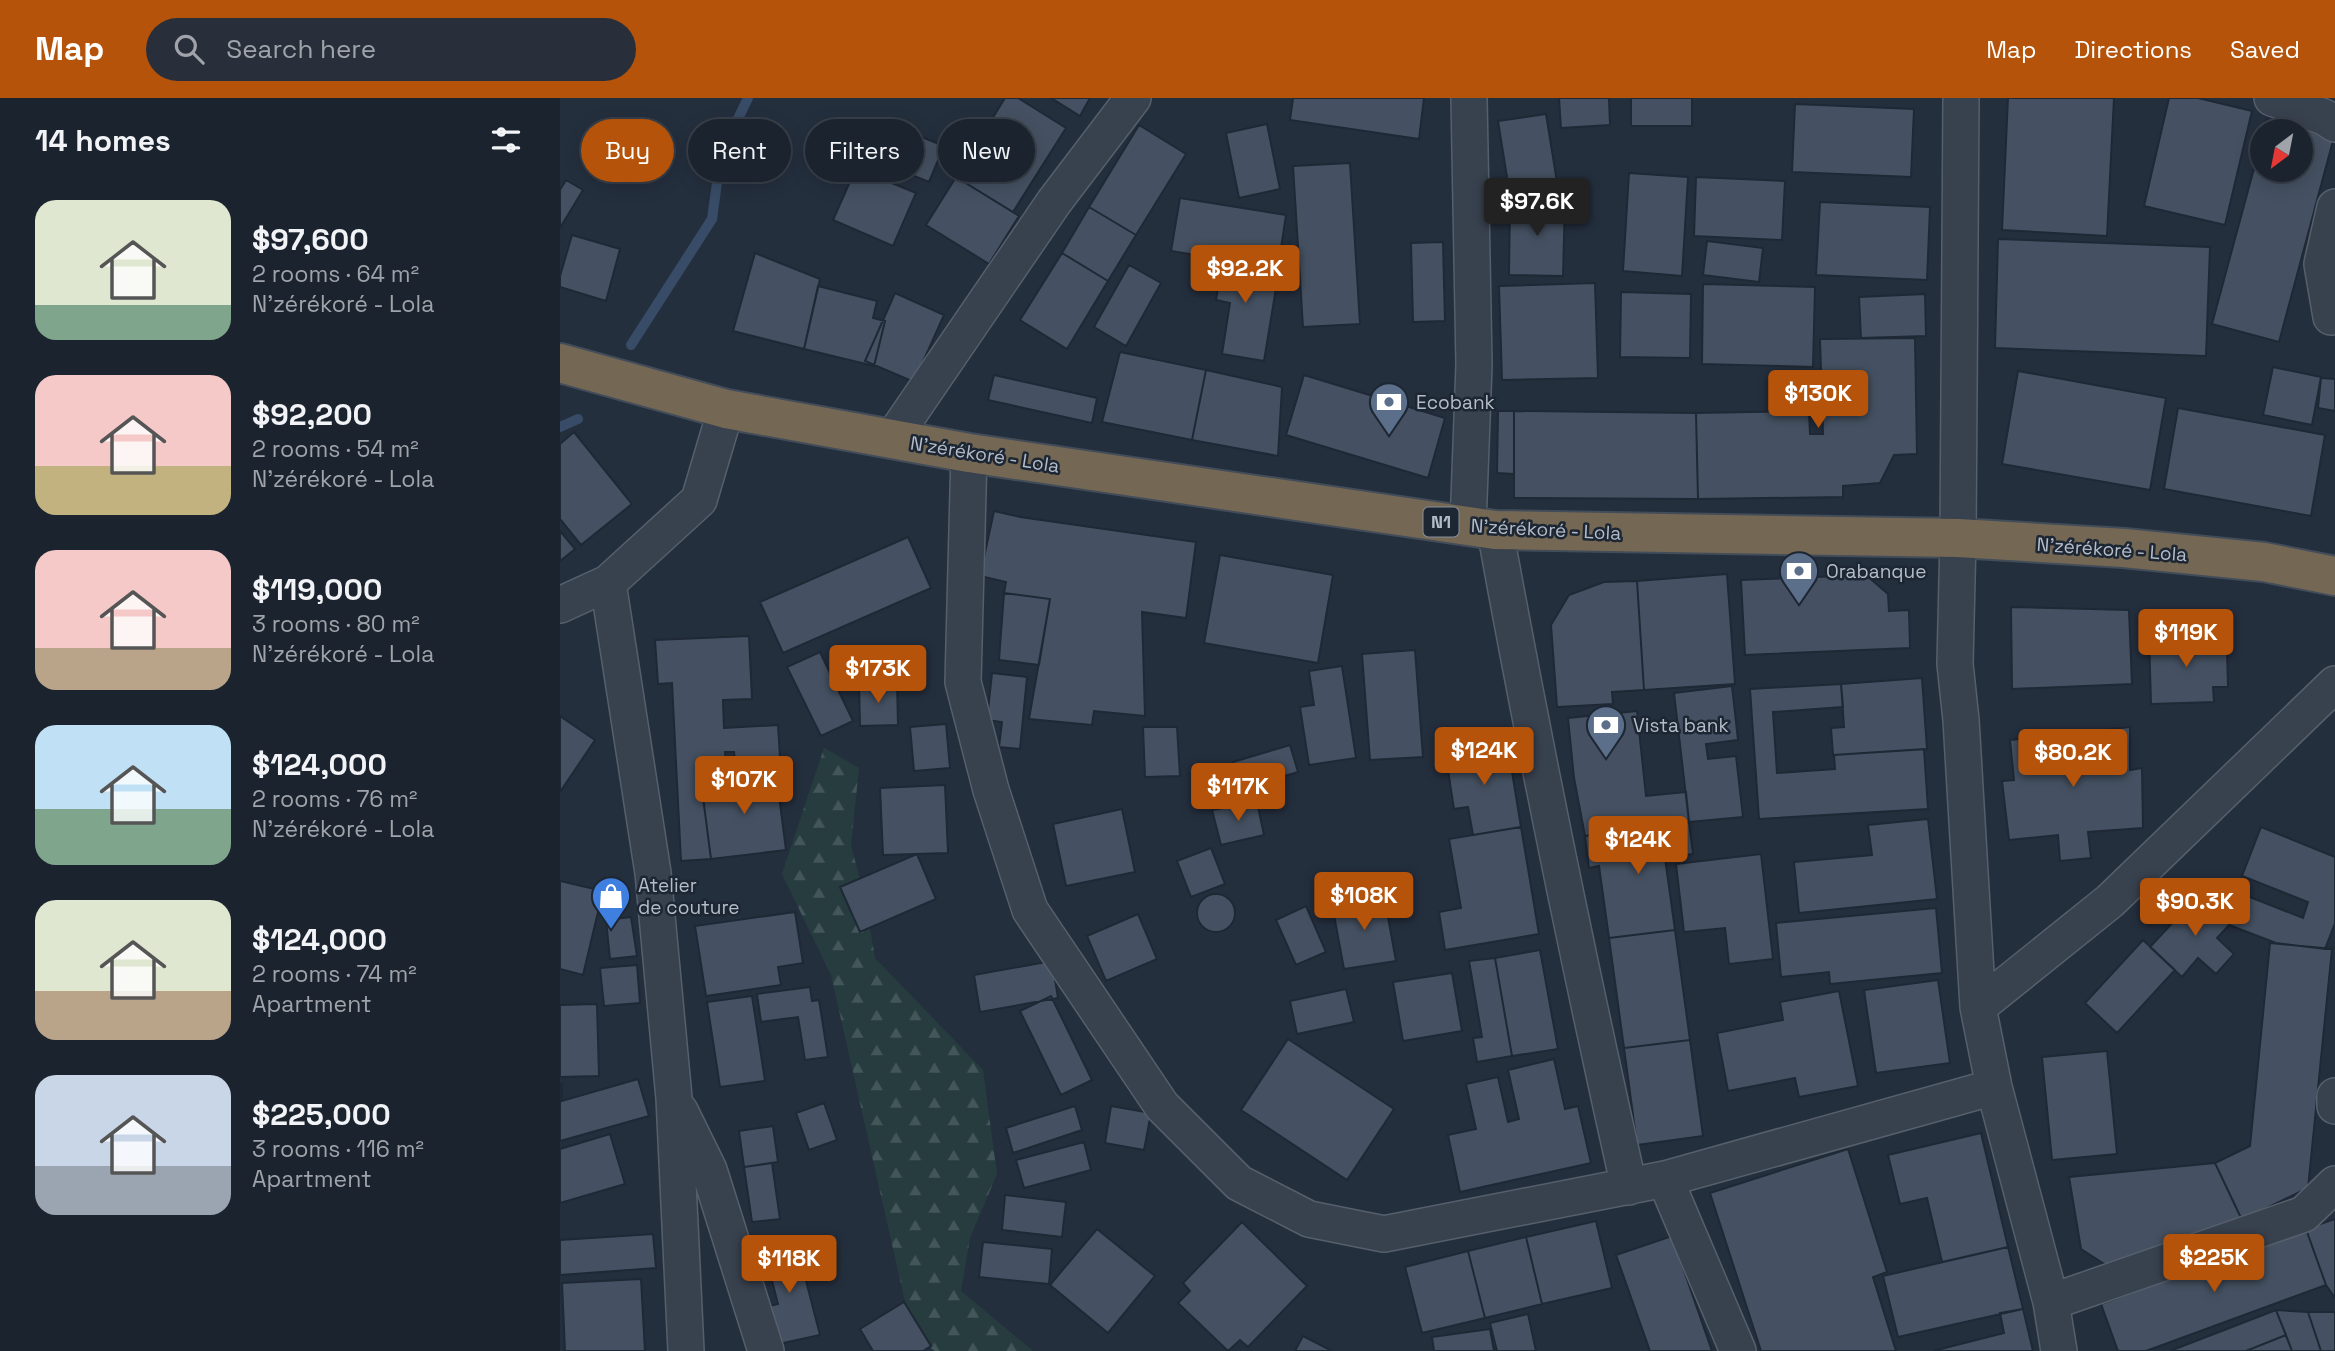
<!DOCTYPE html>
<html lang="en">
<head>
<meta charset="utf-8">
<style>
  body { margin:0; font-family:"Space Grotesk",sans-serif; background:#282f3a; color:#f1f3f6; height:100vh; display:flex; flex-direction:column; font-size:26px; white-space:nowrap }
  * { box-sizing:border-box; margin:0 }
  p { font-size:23px; color:#a0a4aa }
  .icon { flex:none; width:38px; height:38px; fill:none; stroke:currentColor; stroke-width:2; stroke-linecap:round; stroke-linejoin:round }
  .map { position:relative; flex:1; overflow:hidden }
  .panel { display:flex; flex-direction:column; background:#1b232e; width:560px }
  .panel>* { flex:none }
  .hud { position:absolute; left:21px; top:21px; width:665px; height:63px; display:flex; gap:14px }
  .needle { width:46px; rotate:212deg }
  .buttons { position:absolute; left:1690px; top:21px; display:grid; gap:14px }
  .buttons a { display:grid; place-items:center; width:63px; height:63px; border-radius:50%; background:#1b232e; box-shadow:0 4px 18px #0003,0 0 0 2px #39404a; font-size:35px }
  .price { position:absolute; translate:-50% -60px; padding:0 16px; border-radius:7px; background:#b45309; color:#fff; font-size:23px; line-height:46px; filter:drop-shadow(0 2px 4px #0008) }
  .price::after { content:''; position:absolute; left:50%; top:42px; width:21px; height:16px; margin-left:-10px; background:inherit; clip-path:polygon(0 0,100% 0,50% 100%) }
  .price.active { background:#222; color:#fff }
  ul { padding:0; list-style:none }
  li { display:flex; align-items:center; gap:21px; height:175px; padding:0 35px }
  li span { display:grid; place-items:center; flex:none; width:196px; height:140px; border-radius:21px; color:#555 }
  li>.icon { margin-inline-start:auto }
  span .icon { width:84px; height:84px; fill:#fffc; stroke-width:1 }
  li b { font-size:30px }
  h2 { display:flex; justify-content:space-between; align-items:center; height:84px; padding:0 35px; font-size:30px }
  .tag { padding:0 24px; border-radius:32px; background:#1b232e; box-shadow:0 4px 18px #0003,0 0 0 2px #39404a; font-size:24px; line-height:63px }
  .tag.active { background:#b45309; color:#fff }
  header { display:flex; align-items:center; gap:42px; box-sizing:border-box; height:98px; padding:0 35px; background:#b45309; color:#fff }
  header strong { font-size:33px }
  nav { display:flex; gap:38px; margin-inline-start:auto; font-size:24px }
  .search { width:490px; height:63px; background:#282f3a; display:flex; align-items:center; gap:18px; box-sizing:border-box; padding:0 24px; border-radius:38px; color:#a0a4aa; font-size:26px }
  main { display:flex; flex:1; min-height:0 }
  .map>svg:first-child { display:block }
  .forest { fill:url(#forest-firs) }
  .lines { fill:none; stroke-linecap:round; stroke-linejoin:round }
  .stream { stroke:#394c67; stroke-width:10 }
  .building { fill:#455162; stroke:#1f2835; stroke-width:2 }
  .minor-casing { stroke:#565f6c; stroke-width:38 }
  .highway-casing { stroke:#434c59; stroke-width:42 }
  .minor { stroke:#38414e; stroke-width:35 }
  .highway { stroke:#746855; stroke-width:38 }
  .labels { text-anchor:middle; stroke-width:5; stroke-linejoin:round; paint-order:stroke }
  .shield { fill:#1d2633; stroke:#878f9c; stroke-width:2 }
  .shield-label { font-size:18px; font-weight:bold; fill:#b4bcc9 }
  .poi-label { font-size:19px; fill:#b4bcc9; stroke:#1d2633; text-anchor:start }
  .street-label { font-size:19px; fill:#b4bcc9; stroke:#1d2633 }
</style>
</head>
<body>
<header>
<strong>Map</strong>
<div class="search"><svg class="icon" aria-label="search" viewBox="0 0 24 24"><circle cx="10" cy="10" r="6"/><path d="M15 15l6 6"/></svg>Search here</div>
<nav><a>Map</a><a>Directions</a><a>Saved</a></nav>
</header>
<main>
<section class="panel">
<h2>14 homes<svg class="icon" aria-label="filters" viewBox="0 0 24 24"><path d="M4 7h16M4 17h16"/><circle cx="9" cy="7" r="2"/><circle cx="15" cy="17" r="2"/></svg></h2>
<ul>
<li><span style="background:linear-gradient(#dfe7d0 75%,#7fa58c 0)"><svg class="icon" aria-label="home" viewBox="0 0 24 24"><path d="M3 11l9-7 9 7M6 9v11h12V9"/></svg></span><div><b>$97,600</b><p>2 rooms · 64 m²</p><p>N'zérékoré - Lola</p></div></li>
<li><span style="background:linear-gradient(#f6c9c9 65%,#c2b280 0)"><svg class="icon" aria-label="home" viewBox="0 0 24 24"><path d="M3 11l9-7 9 7M6 9v11h12V9"/></svg></span><div><b>$92,200</b><p>2 rooms · 54 m²</p><p>N'zérékoré - Lola</p></div></li>
<li><span style="background:linear-gradient(#f6c9c9 70%,#b9a48a 0)"><svg class="icon" aria-label="home" viewBox="0 0 24 24"><path d="M3 11l9-7 9 7M6 9v11h12V9"/></svg></span><div><b>$119,000</b><p>3 rooms · 80 m²</p><p>N'zérékoré - Lola</p></div></li>
<li><span style="background:linear-gradient(#bfe0f5 60%,#7fa58c 0)"><svg class="icon" aria-label="home" viewBox="0 0 24 24"><path d="M3 11l9-7 9 7M6 9v11h12V9"/></svg></span><div><b>$124,000</b><p>2 rooms · 76 m²</p><p>N'zérékoré - Lola</p></div></li>
<li><span style="background:linear-gradient(#dfe7d0 65%,#b9a48a 0)"><svg class="icon" aria-label="home" viewBox="0 0 24 24"><path d="M3 11l9-7 9 7M6 9v11h12V9"/></svg></span><div><b>$124,000</b><p>2 rooms · 74 m²</p><p>Apartment</p></div></li>
<li><span style="background:linear-gradient(#c9d6e8 65%,#9aa5b1 0)"><svg class="icon" aria-label="home" viewBox="0 0 24 24"><path d="M3 11l9-7 9 7M6 9v11h12V9"/></svg></span><div><b>$225,000</b><p>3 rooms · 116 m²</p><p>Apartment</p></div></li>
</ul>
</section>
<div class="map">
<svg width="1775" height="1253" viewBox="0 0 1775 1253">
  <defs>
    <pattern id="forest-firs" width="22" height="20" patternUnits="userSpaceOnUse" patternTransform="scale(1.75)"><rect width="22" height="20" fill="#263c3f"/><path d="M5 1l3.5 6h-7zM16 11l3.5 6h-7z" fill="#435659"/></pattern>
  </defs>
  <rect width="100%" height="100%" fill="#242f3e"/>
  <path class="forest" d="M264 650 299 670 291 747 305 801 315 860 423 972 437 1076 410 1140 401 1193 473 1253H375L353 1239 271 877 222 776Z"/>
  <g class="lines">
    <path class="stream" d="M71 247 152 121 161 56 188 0
      M0 329 18 321"/>
  </g>
  <path class="building" d="M445 0H458L506 30 453 114 396 79Z
    M491 0H530L520 18Z
    M733 0H864L859 41 730 22Z
    M999 0H1049L1050 27 1001 30Z
    M1071 0H1132V28H1071Z
    M1448 0H1554L1547 138 1442 132Z
    M1609 0H1638L1692 13 1665 127 1584 108Z
    M1235 6 1354 11 1351 79 1232 74Z
    M986 16 997 84 949 92 938 23Z
    M1707 21 1774 39 1719 244 1652 226 1703 37V72H1741V33H1704Z
    M322 23 384 48 369 84 307 59Z
    M707 26 720 91 679 100 666 35Z
    M579 27 626 56 576 137 529 109Z
    M790 65 800 226 743 229 733 68Z
    M296 70 356 95 333 148 273 122Z
    M1069 75 1128 79 1122 178 1063 173Z
    M396 79 459 118 429 166 366 127Z
    M1136 79 1225 83 1222 142 1134 138Z
    M6 82 23 92 0 130V92Z
    M620 100 726 117 718 170 611 153Z
    M950 101 1005 104 1003 178 949 177Z
    M1260 104 1370 109 1367 182 1256 177Z
    M529 109 576 137 548 183 502 155Z
    M12 137 60 151 46 203 0 189V178Z
    M1438 141 1650 149 1646 258 1435 250Z
    M1147 143 1203 150 1199 184 1143 177Z
    M883 144 885 223 853 224 851 145Z
    M195 155 260 181 244 251 173 233Z
    M502 155 548 183 507 251 460 222Z
    M646 160 719 172 704 263 662 256 670 205 656 202 659 184 642 181Z
    M569 167 601 185 566 248 534 229Z
    M1035 185 1038 280 942 282 939 188Z
    M1143 186 1255 189 1253 269 1142 266Z
    M258 188 317 203 313 220 325 223 314 268 244 251Z
    M1061 194 1131 196 1130 260 1060 259Z
    M335 195 384 217 354 284 305 263Z
    M1365 196 1366 238 1301 240 1299 199Z
    M1355 240 1357 356 1334 357 1320 385 1283 388V399L1138 401 1136 315 1249 313 1250 336H1263L1260 241Z
    M560 254 646 272 632 342 542 324Z
    M1713 269 1761 279 1752 327 1703 317Z
    M646 272 722 289 718 358 632 342Z
    M1458 273 1606 300 1590 392 1442 366Z
    M434 277 537 300 532 325 428 302Z
    M744 277 885 320 868 380 726 337Z
    M1761 280 1775 281V313L1758 310Z
    M1618 310 1765 337 1751 418 1604 391Z
    M938 313H954V376L937 375Z
    M954 313 1136 315 1138 401 954 400Z
    M14 334 72 406 21 447 0 421V346Z
    M434 413 460 419 636 444 626 520 582 514 585 618 534 613 532 627 469 621 490 501 444 495 446 484 420 478Z
    M0 433 15 451 0 463Z
    M348 439 371 490 223 555 200 504Z
    M660 457 773 477 758 565 644 545Z
    M1167 476 1175 586 1084 592 1077 483Z
    M1306 477 1328 496 1329 513 1349 512 1350 550 1185 557 1181 482Z
    M1077 483 1084 592 1052 594 1053 606 997 609 991 527 1009 497 1044 484Z
    M444 495 490 501 479 567 439 562Z
    M1451 509 1569 512 1572 586 1452 591Z
    M1651 537 1652 553 1667 552 1668 589H1653L1654 604 1591 606 1589 538Z
    M189 538 192 601 163 602 164 630 218 627 220 660 175 662 174 654H165L167 681 141 684 151 761 121 763 112 585 98 586 95 542Z
    M855 552 863 659 810 662 802 556Z
    M260 554 293 623 261 638 227 569Z
    M782 568 796 660 749 667 740 609 754 607 749 573Z
    M432 575 467 579 460 651 439 649 442 624 427 622Z
    M1362 580 1367 651 1273 657 1271 630 1284 629 1281 586Z
    M337 585 338 627 300 628 299 586Z
    M1281 586 1283 609 1213 614 1217 675 1275 671 1274 657 1364 651 1368 711 1199 721 1190 591Z
    M1172 588 1178 642 1146 646 1148 661 1176 658 1183 719 1129 724 1114 595Z
    M1077 613 1086 698 1126 694 1129 724 1025 738 1014 680 1008 620Z
    M0 618 35 642 0 694Z
    M386 626 390 670 354 673 350 629Z
    M583 629H617L620 678 585 679Z
    M1570 629V672L1582 670 1583 730 1528 734 1531 760 1500 763 1498 737 1449 742 1442 683 1454 682 1450 642Z
    M947 643 961 729 913 737 908 709 894 711 885 653Z
    M730 647 738 674 681 691 673 664Z
    M216 674 226 752 151 761 141 684Z
    M385 687 388 755 323 757 320 690Z
    M697 704 704 737 661 747 652 712Z
    M562 711 575 774 506 788 493 726Z
    M1368 721 1377 801 1239 815 1234 764 1312 757 1308 727Z
    M1129 724 1133 756 1105 760 1115 832 1049 840 1039 768 1029 770 1025 738Z
    M961 729 979 836 885 852 879 814 901 810 889 741Z
    M1701 729 1775 759V825L1765 851 1716 845 1669 827 1672 824 1657 786 1743 820 1748 804 1682 778Z
    M651 750 665 786 631 799 617 763Z
    M357 756 376 801 300 834 280 789Z
    M1201 756 1213 861 1169 866 1165 830 1124 834 1116 766Z
    M0 783 43 793 23 877 0 871Z
    M1641 794 1672 824 1657 840 1674 856 1656 876 1638 860 1622 879 1590 849Z
    M637 815a19 19 0 1 1 38 0a19 19 0 1 1-38 0Z
    M824 797 836 863 784 871 772 806Z
    M746 808 766 854 736 867 716 822Z
    M1376 810 1382 875 1270 886 1269 874 1221 879 1216 825Z
    M235 814 243 865 218 869 221 887 146 898 135 828Z
    M578 816 597 861 546 883 527 838Z
    M71 819 77 858 50 861 46 822Z
    M1115 832 1130 942 1064 950 1049 840Z
    M1583 842 1615 872 1557 935 1525 905Z
    M1710 845 1772 851 1748 1090 1682 1122 1655 1065 1690 1048Z
    M980 852 998 951 952 958 935 860Z
    M935 860 952 958 917 964 913 940 922 939 909 863Z
    M492 863 498 900 420 914 414 877Z
    M77 867 80 905 44 908 40 870Z
    M892 875 902 933 843 943 833 884Z
    M1378 882 1390 965 1316 975 1304 892Z
    M250 889 252 903 259 902 268 959 245 962 238 919 201 924 197 896Z
    M786 891 794 924 737 936 730 903Z
    M1279 893 1298 988 1239 999 1235 980 1168 993 1157 935 1223 922 1220 904Z
    M192 898 205 983 160 989 147 904Z
    M491 898 532 982 501 997 460 913Z
    M37 906 39 978 0 979V907Z
    M728 941 834 1011 787 1082 681 1012Z
    M1130 942 1143 1038 1077 1047 1064 950Z
    M1547 953 1557 1056 1492 1062 1482 959Z
    M994 961 1005 1011 1018 1008 1031 1065 900 1094 888 1037 916 1031 906 986 938 979 948 1024 959 1021 948 972Z
    M78 981 89 1018 0 1043V986H2V1003Z
    M264 1005 277 1042 249 1052 236 1015Z
    M515 1008 522 1032 453 1055 446 1030Z
    M551 1008 591 1015 584 1052 545 1045Z
    M213 1028 218 1064 184 1069 179 1033Z
    M1421 1035 1448 1149 1382 1164 1367 1100 1340 1106 1328 1057Z
    M50 1036 65 1086 0 1105V1051Z
    M524 1044 531 1072 464 1090 456 1062Z
    M1288 1051 1327 1174 1313 1179 1336 1253H1201L1150 1095Z
    M212 1065 220 1121 192 1124 184 1069Z
    M1655 1065 1682 1122 1549 1169 1521 1151 1509 1079Z
    M445 1097 506 1104 502 1139 442 1132Z
    M1775 1121V1200L1766 1187 1746 1131Z
    M1036 1123 1052 1190 982 1206 966 1139Z
    M682 1124 747 1188 688 1249 680 1242 668 1253 618 1205 630 1193 623 1185Z
    M537 1131 595 1178 548 1235 490 1187Z
    M1746 1131 1766 1187 1586 1253H1558L1541 1206Z
    M93 1136 96 1170 0 1177V1142Z
    M1112 1138 1152 1253H1090L1056 1157Z
    M966 1139 982 1206 925 1220 908 1153Z
    M235 1140 260 1237 214 1247 205 1209 218 1206 203 1148Z
    M423 1144 492 1151 489 1186 419 1179Z
    M1448 1149 1463 1211 1338 1239 1323 1178Z
    M908 1153 925 1220 862 1235 845 1169Z
    M81 1181 85 1253H5L2 1185Z
    M344 1204 371 1248 363 1253H313L300 1231Z
    M1463 1211 1473 1253H1373L1444 1235 1440 1215Z
    M1716 1212 1726 1237 1686 1253H1610Z
    M1716 1212 1748 1214 1761 1253H1732Z
    M1748 1214H1775V1253H1761Z
    M968 1216 976 1253H937L930 1225Z
    M930 1231 934 1253H874L872 1239Z
    M1726 1237 1732 1253H1686Z
    M743 1238 772 1253H735Z"/>
  <g class="lines">
    <g class="minor-casing">
      <path id="minor" d="M1401 0 1398 440 1395 566 1401 622 1418 909 1434 989 1491 1204 1499 1253
        M1712 0 1764 19 1775 26
        M1771 219 1762 166 1775 109
        M332 341 494 104 573 0
        M409 355 403 584 431 692 470 812 602 1008 679 1085 749 1121 824 1136 1105 1081 1434 989
        M908 428 914 267 909 0
        M935 432C975 652 1020 871 1069 1089
        M48 485 93 775 114 1000 126 1253
        M0 507 48 485 139 402 166 311
        M1418 909 1550 803 1775 586
        M1775 998V1008
        M120 1013 149 1072 206 1253
        M1105 1081 1178 1253
        M1491 1204 1744 1116 1775 1086"/>
    </g>
    <g class="highway-casing">
      <path id="highway" d="M0 265 166 311 409 355 935 432 1398 440 1564 450 1704 464 1775 478"/>
    </g>
    <use href="#minor" class="minor"/>
    <use href="#highway" class="highway"/>
  </g>
  <defs>
    <g id="bank-pin" transform="scale(2.0125)"><path d="M0 17L-7.5 6A9.5 9.5 0 1 1 7.5 6Z" fill="#5c6f8a" stroke="#1d2633"/><path d="M-6-4H6V4H-6ZM0-2.3a2.3 2.3 0 1 0 0 4.6a2.3 2.3 0 1 0 0-4.6Z" fill="#fff"/></g>
    <g id="shop-pin" transform="scale(2.0125)"><path d="M0 17L-7.5 6A9.5 9.5 0 1 1 7.5 6Z" fill="#3f7fe0" stroke="#1d2633"/><path d="M-5-2.5h2.3a2.7 3.5 0 0 1 5.4 0H5L5.5 6h-11ZM-1.5-2.5h3a1.5 2.3 0 0 0-3 0Z" fill="#fff"/></g>
  </defs>
  <g fill-rule="evenodd">
    <use href="#bank-pin" x="829" y="304"/>
    <use href="#bank-pin" x="1239" y="473"/>
    <use href="#bank-pin" x="1046" y="627"/>
    <use href="#shop-pin" x="51" y="798"/>
  </g>
  <g class="labels">
    <rect class="shield" x="863.5" y="409.5" width="35" height="29" rx="5"/>
    <g class="shield-label">
      <text x="881" y="430">N1</text>
    </g>
    <g class="poi-label">
      <text x="856" y="311">Ecobank</text>
      <text x="1266" y="480">Orabanque</text>
      <text x="1073" y="634">Vista bank</text>
      <text x="78" y="794">Atelier<tspan x="78" dy="22">de couture</tspan></text>
    </g>
    <g class="street-label">
      <text transform="translate(425 356) rotate(9)" y="7">N'zérékoré - Lola</text>
      <text transform="translate(986 431) rotate(3)" y="7">N'zérékoré - Lola</text>
      <text transform="translate(1552 451) rotate(4)" y="7">N'zérékoré - Lola</text>
    </g>
  </g>
</svg>
<div class="buttons">
<a><svg class="needle" viewBox="-14 -14 28 28"><path d="M0-13l5 13h-10z" fill="#e53935"/><path d="M0 13l5-13h-10z" fill="#a0a4aa"/></svg></a>
</div>
<b class="price active" style="left:977px;top:140px">$97.6K</b>
<b class="price" style="left:685px;top:207px">$92.2K</b>
<b class="price" style="left:1258px;top:332px">$130K</b>
<b class="price" style="left:1626px;top:571px">$119K</b>
<b class="price" style="left:318px;top:607px">$173K</b>
<b class="price" style="left:924px;top:689px">$124K</b>
<b class="price" style="left:1513px;top:691px">$80.2K</b>
<b class="price" style="left:184px;top:718px">$107K</b>
<b class="price" style="left:678px;top:725px">$117K</b>
<b class="price" style="left:1078px;top:778px">$124K</b>
<b class="price" style="left:804px;top:834px">$108K</b>
<b class="price" style="left:1635px;top:840px">$90.3K</b>
<b class="price" style="left:1654px;top:1196px">$225K</b>
<b class="price" style="left:229px;top:1197px">$118K</b>
<div class="hud">
<a class="tag active">Buy</a>
<a class="tag">Rent</a>
<a class="tag">Filters</a>
<a class="tag">New</a>
</div>
</div>
</main>
</body>
</html>
